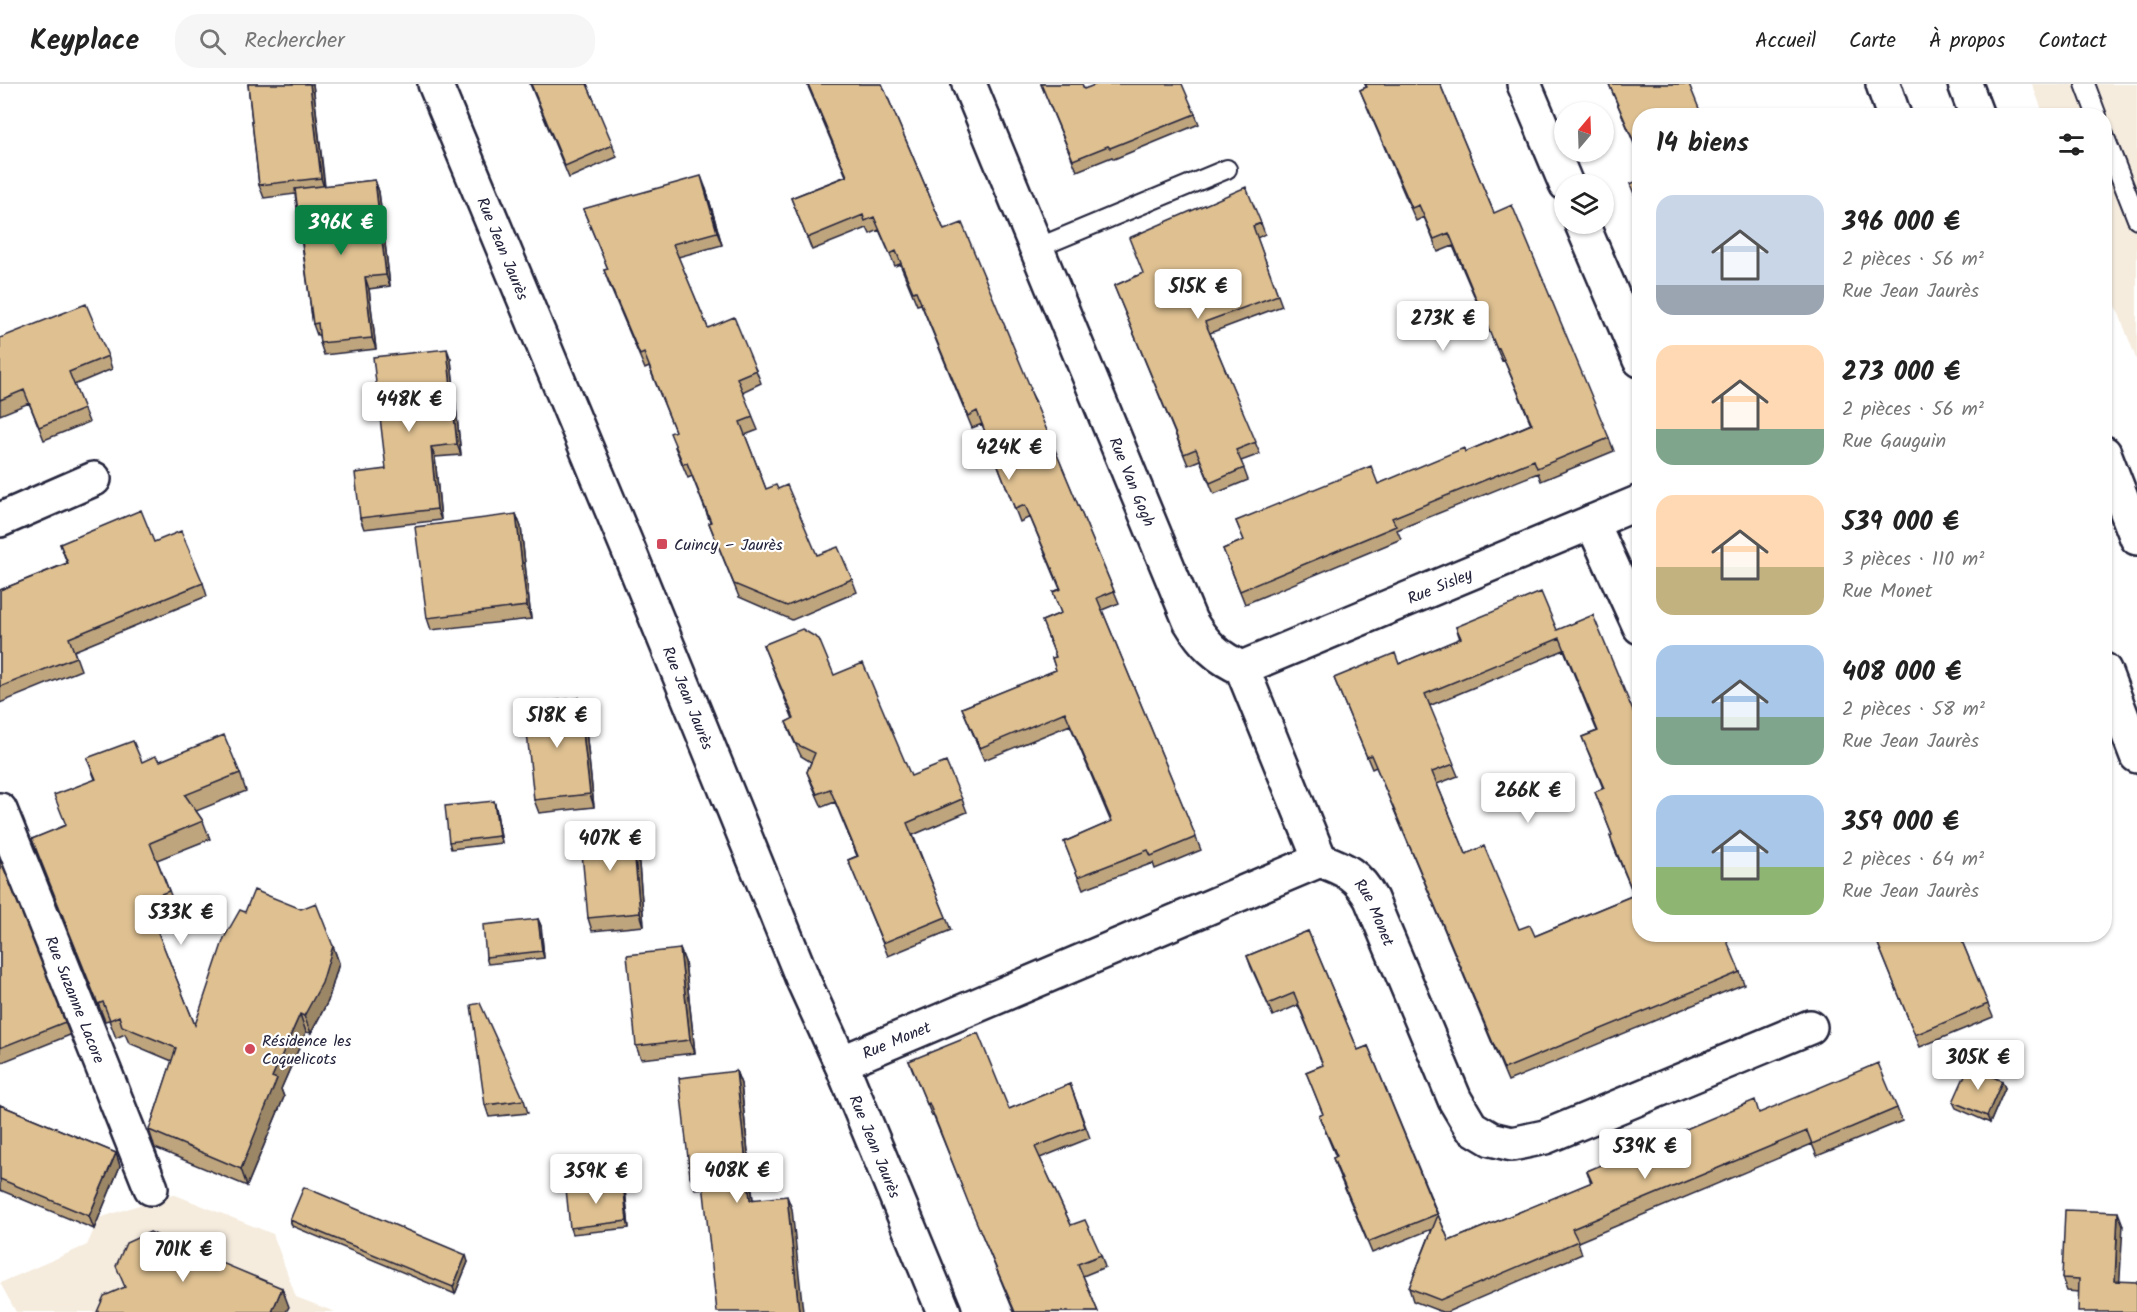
<!DOCTYPE html>
<html lang="fr">
<head>
<meta charset="utf-8">
<style>
  body { margin:0; font-family:Kalam,sans-serif; background:#f6f6f6; color:#222; height:100vh; display:flex; flex-direction:column; font-size:22px; white-space:nowrap }
  * { box-sizing:border-box; margin:0 }
  p { font-size:20px; color:#767676 }
  .icon { flex:none; width:33px; height:33px; fill:none; stroke:currentColor; stroke-width:2; stroke-linecap:round; stroke-linejoin:round }
  .map { position:relative; flex:1; overflow:hidden }
  .panel { position:absolute; left:1632px; top:24px; width:480px; height:834px; display:flex; flex-direction:column; background:#fff; border-radius:24px; box-shadow:0 2px 4px #0004 }
  .panel>* { flex:none }
  .needle { width:39px; rotate:19deg }
  .controls { position:absolute; left:1554px; top:18px; display:grid; gap:12px }
  .controls a { display:grid; place-items:center; width:60px; height:60px; border-radius:50%; background:#fff; box-shadow:0 2px 4px #0004; font-size:30px }
  .price { position:absolute; translate:-50% -51px; padding:0 14px; border-radius:6px; background:#fff; color:#222; font-size:20px; line-height:39px; filter:drop-shadow(0 2px 3px #0008) }
  .price::after { content:''; position:absolute; left:50%; top:36px; width:18px; height:14px; margin-left:-9px; background:inherit; clip-path:polygon(0 0,100% 0,50% 100%) }
  .price.selected { background:#0b8043; color:#fff }
  ul { padding:0; list-style:none }
  li { display:flex; align-items:center; gap:18px; height:150px; padding:0 24px }
  li span { display:grid; place-items:center; flex:none; width:168px; height:120px; border-radius:18px; color:#555 }
  li>.icon { margin-inline-start:auto }
  span .icon { width:72px; height:72px; fill:#fffc; stroke-width:1 }
  li b { font-size:26px }
  h2 { display:flex; justify-content:space-between; align-items:center; height:72px; padding:0 24px; font-size:26px }
  header { display:flex; align-items:center; gap:36px; box-sizing:border-box; height:84px; padding:0 30px; background:#fff; border-bottom:2px solid #e0e0e0 }
  header strong { font-size:28px }
  nav { display:flex; gap:33px; margin-inline-start:auto; font-size:21px }
  .search { width:420px; height:54px; background:#f6f6f6; display:flex; align-items:center; gap:15px; box-sizing:border-box; padding:0 21px; border-radius:24px; color:#767676; font-size:22px }
  .map>svg:first-child { display:block }
  .built { fill:#f5ecde }
  .lines { fill:none; stroke-linecap:round; stroke-linejoin:round }
  .lane-casing { stroke:#22223b; stroke-width:22 }
  .street-casing { stroke:#22223b; stroke-width:38 }
  .highway-casing { stroke:#22223b; stroke-width:38 }
  .lane { stroke:#fff; stroke-width:18 }
  .street { stroke:#fff; stroke-width:33 }
  .highway { stroke:#fff; stroke-width:33 }
  .wall { fill:#bfa57d; stroke:#22223b; stroke-width:1.5; fill-rule:evenodd }
  .shaded-wall { fill:#9b8666; stroke:#22223b; stroke-width:1.5 }
  .building { fill:#dec091; stroke:#22223b; stroke-width:1.5; fill-rule:evenodd }
  .poi-dot { fill:#d1495b; stroke:#fff; stroke-width:2 }
  .labels { text-anchor:middle; stroke-width:4.5; stroke-linejoin:round; paint-order:stroke }
  .street-label { font-size:16px; fill:#22223b; stroke:#fff }
  .poi-label { font-size:16px; fill:#22223b; stroke:#fff; text-anchor:start }
</style>
</head>
<body>
<header>
<strong>Keyplace</strong>
<div class="search"><svg class="icon" aria-label="search" viewBox="0 0 24 24"><circle cx="10" cy="10" r="6"/><path d="M15 15l6 6"/></svg>Rechercher</div>
<nav><a>Accueil</a><a>Carte</a><a>À propos</a><a>Contact</a></nav>
</header>
<div class="map">
<svg width="2137" height="1228" viewBox="0 0 2137 1228">
  <rect width="100%" height="100%" fill="#fff"/>
  <filter id="ink" filterUnits="userSpaceOnUse"><feTurbulence type="fractalNoise" baseFrequency=".0167" numOctaves="2"/><feDisplacementMap in="SourceGraphic" scale="12" xChannelSelector="R" yChannelSelector="G"/><feConvolveMatrix kernelMatrix="1 2 1 2 8 2 1 2 1" color-interpolation-filters="sRGB"/></filter>
  <g filter="url(#ink)">
    <path class="built" d="M2032 0H2137V277L2105 193 2104 32 2044 31Z
      M173 1110 273 1150 296 1213 335 1228H16L0 1199 87 1161 99 1134Z"/>
    <g class="lines">
      <g class="lane-casing">
        <path id="lane" d="M2085 0 2097 32
          M2104 51 2137 135
          M1037 164 1227 85"/>
      </g>
      <g class="street-casing">
        <g id="street">
          <path id="s1" d="M435 0 629 467 804 898 841 979 944 1228"/>
          <path id="s2" d="M969 0 1190 537C1203 559 1218 574 1242 584L1320 776"/>
          <path d="M1524 0 1566 100"/>
          <path d="M1582 140 1640 276"/>
          <path d="M0 436 94 395"/>
          <path d="M1592 438 1640 543"/>
          <path id="s3" d="M1242 584 1640 418"/>
          <path id="s4" d="M0 726 151 1104"/>
          <path id="s5" d="M841 979 1320 776C1345 785 1358 791 1371 815L1455 1016 1471 1043 1491 1055 1512 1060 1545 1053 1810 943"/>
        </g>
      </g>
      <g class="highway-casing">
        <path id="highway" d="M1883 0 1894 32
          M1965 0 1977 32
          M2104 369 2137 454
          M2104 586 2137 672"/>
      </g>
      <use href="#lane" class="lane"/>
      <use href="#street" class="street"/>
      <use href="#highway" class="highway"/>
    </g>
    <path class="wall" d="M248 0H313L325 102 375 96 379 108 390 202 369 205 376 265 324 271 320 259 319 251H317L313 240 295 110 264 114 259 101Z
      M530 0H587L617 73 569 94Z
      M807 0H882L944 146 1036 318 1035 319 1114 507 1119 519 1102 526 1201 766 1155 785 1153 779 1083 805 1064 758 1111 738 1070 641 984 676 962 624 1056 586 1052 574 1056 573 1042 537 1061 529 1053 508 1060 505 1030 433 1020 438 982 340 972 344 921 220 917 221 900 180 895 182 879 146 870 150 867 144 812 166 791 114 846 92Z
      M1041 0H1082L1084 5 1195 30 1199 40 1114 75 1112 73 1077 87Z
      M1365 0H1440L1494 129 1609 354 1614 367 1541 397 1538 389 1397 446 1401 455 1245 520 1223 465 1244 456 1236 437 1378 400 1465 368 1531 340 1504 276 1502 277 1453 162 1438 168 1424 133 1416 137 1365 18 1360 6 1366 3Z
      M1609 0H1689L1640 32V74Z
      M706 105 722 161 678 173 708 244 756 286 761 299 742 308 758 346 745 351 766 405H778L817 471 852 495 857 508 792 536 739 513 714 452 709 439 710 438 692 392 688 394 675 363V347L649 283 645 285 609 200 604 186 608 185 583 125Z
      M1261 139 1265 150 1257 154 1282 222 1210 249 1260 370 1241 377 1248 396 1214 410 1200 376 1188 381 1114 202Z
      M0 254 108 272 112 285 74 301 89 338 44 356 29 319 0 331Z
      M451 276 461 371 435 373 441 436 364 445 360 434 386 385Z
      M516 430 521 443 531 535 431 546 427 534Z
      M154 458 203 499 207 512 74 567 81 586 0 619V506L67 479 60 460Z
      M1456 543 1557 546 1740 888 1744 900 1508 997 1376 683 1372 685 1334 594 1399 580 1460 555ZM1564 566 1597 647 1582 653 1603 704 1595 708 1612 751 1610 752 1614 764 1634 811 1535 852 1519 845 1466 770 1437 700 1458 692 1429 622Z
      M763 561 834 591 911 692 962 715 967 728 913 751 951 846 888 872 848 776 857 772 835 718 822 723 812 701 807 688 811 678 801 672 791 651 786 638 793 635Z
      M579 614 584 627 594 723 539 729 534 716Z
      M87 674 142 678 160 677 240 689 246 707 196 727 203 737 210 755 157 776 176 824 152 834 195 941 245 828 333 862 339 879 328 917 311 949 306 948 281 1005 284 1013 247 1102 155 1064 149 1046 172 977 129 959 125 950 116 954 109 936 105 937 39 773 32 755 66 742 95 695Z
      M494 717 496 724 502 759 451 765 449 758Z
      M632 743 637 756 644 842 592 847 588 834Z
      M0 775 70 951 0 979Z
      M538 835 541 842 544 874 488 880 486 873Z
      M1308 847 1358 966 1368 962 1449 1157 1591 1099 1587 1087 1759 1029 1897 1024 1902 1037 1817 1072 1812 1060 1578 1158 1582 1170 1447 1228H1442L1413 1217 1409 1204 1432 1145 1372 1169 1337 1086 1333 1074 1336 1073 1319 1032 1323 1030 1306 988 1323 981 1298 921 1273 932 1251 883 1247 872Z
      M1874 850H1959L1993 933 1920 963Z
      M680 865 685 878 695 969 641 975 636 962Z
      M909 977 1009 1025 1070 1000 1090 1054 1040 1074 1071 1141 1101 1171 1105 1183 1083 1192 1098 1228H1014L973 1129 933 1031 932 1032Z
      M736 987 741 1000 753 1115 792 1125 704 1104 695 1105 690 1092Z
      M2002 997 2005 1004 1990 1039 1956 1024 1953 1018Z
      M524 1016 528 1029 489 1033 485 1021Z
      M0 1021 116 1069 120 1082 94 1145 0 1106Z
      M625 1106 629 1144 572 1150 570 1144Z
      M290 1136 468 1178 455 1210 292 1142Z
      M2123 1141 2079 1208 2067 1207 2062 1194Z"/>
    <path class="shaded-wall" d="M310 0H313L325 107 321 94Z
      M701 92 706 105 722 161 717 148Z
      M375 96 379 108 390 202 386 191Z
      M365 193 369 205 376 265 372 254Z
      M447 265 451 276 461 371 457 360Z
      M431 363 435 373 441 436 437 425Z
      M516 430 521 443 531 535 527 522Z
      M579 614 584 627 594 723 590 710Z
      M494 717 496 724 502 759 499 752Z
      M632 743 637 756 644 842 640 829Z
      M538 835 541 842 544 874 542 867Z
      M333 862 339 879 328 917 311 949 304 932Z
      M680 865 685 878 695 969 690 956Z
      M300 930 306 948 281 1005 284 1013 247 1102 241 1085 272 993Z
      M736 987 741 1000 754 1129 750 1116Z
      M2002 997 2005 1004 1990 1039 1987 1032Z
      M116 1069 120 1082 94 1145 89 1132Z
      M623 1099 625 1106 629 1144 627 1137Z
      M787 1112 792 1125 803 1228H799Z
      M2118 1128 2123 1141 2119 1210 2115 1197Z
      M466 1171 468 1178 455 1210 453 1203Z
      M282 1204 289 1223 286 1228H272Z"/>
    <path class="building" d="M248 0H310L321 94 259 101Z
      M531 0H587L613 61 565 82Z
      M808 0H882L944 146 962 139 1031 305 1030 306 1114 507 1097 514 1196 753 1151 772 1148 766 1078 793 1064 758 1112 737 1065 628 980 664 962 624 1056 586 1052 574 1056 573 1042 537 1061 529 1053 508 1061 505 1025 421 1015 425 977 327 968 332 916 207 913 208 896 167 890 170 874 133 865 137 863 131 807 154 791 114 847 92Z
      M1041 0H1082L1084 5 1097 0H1182L1195 30 1110 64 1108 62 1073 76Z
      M1365 0H1440L1494 129 1512 121 1609 354 1537 384 1534 376 1392 434 1396 442 1240 507 1223 465 1244 456 1236 437 1371 382 1378 400 1464 364 1465 368 1532 340 1499 264 1497 265 1449 149 1434 155 1419 121 1412 124 1360 6 1367 3Z
      M1609 0H1689L1702 32H1640V72Z
      M701 92 717 148 673 160 708 244 734 233 756 286 737 294 753 333 740 338 766 405 776 401 778 405 787 401 817 471 838 463 852 495 787 522 734 500 709 439 711 438 687 379 683 380 670 349 675 347 644 269 640 271 604 186 608 185 583 125Z
      M375 96 386 191 365 193 372 254 320 259 318 239 313 240 295 105Z
      M1640 96V124L1630 100Z
      M1246 103 1261 139 1253 142 1278 211 1205 238 1256 358 1236 366 1244 384 1210 399 1196 365 1184 370 1114 202 1143 189 1129 154Z
      M86 220 108 272 69 288 84 325 39 343 24 306 0 316V254Z
      M447 265 457 360 431 363 437 425 360 434 355 389 386 385 373 273Z
      M141 426 154 458 181 447 203 499 69 554 76 573 0 603V506L68 479 60 460Z
      M516 430 527 522 427 534 415 443Z
      M1541 508 1557 546 1593 531 1640 644V850H1724L1740 888 1504 985 1371 671 1367 673 1334 594 1395 569 1399 580 1461 554 1456 543ZM1560 554 1598 647 1582 653 1604 704 1595 708 1612 751 1610 752 1634 811 1535 852 1530 841 1519 845 1484 762 1466 770 1432 688 1454 680 1425 610Z
      M802 545 819 555 834 591 863 579 911 692 946 678 962 715 907 739 946 833 883 859 848 776 858 772 830 705 817 710 807 688 815 669 796 660 786 638 794 634 763 561Z
      M579 614 590 710 534 716 524 620Z
      M224 651 240 689 185 711 203 737 150 759 169 807 145 816 195 941 224 854 240 826 245 828 254 806 301 825 316 819 333 862 322 899 304 932 300 930 272 993 277 995 241 1085 149 1046 176 964 122 942 119 932 110 936 103 918 98 920 32 755 66 741 54 711 96 695 87 674 133 657 142 678 155 672 160 677Z
      M494 717 499 752 449 758 445 722Z
      M632 743 640 829 588 834 580 748Z
      M0 775 65 938 0 964Z
      M538 835 542 867 486 873 483 841Z
      M1308 847 1358 966 1368 962 1437 1130 1368 1158 1333 1074 1337 1072 1319 1032 1323 1030 1306 988 1323 981 1294 909 1268 920 1247 872Z
      M1874 850H1959L1988 920 1915 951Z
      M680 865 690 956 636 962 627 871Z
      M480 919 524 1016 485 1021 471 921Z
      M978 949 1009 1025 1070 1000 1085 1043 1035 1063 1071 1141 1085 1136 1101 1171 1078 1180 1098 1228H1015L968 1118 929 1019 927 1020 909 977Z
      M1878 979 1897 1024 1812 1060 1807 1047 1572 1145 1578 1157 1440 1216 1409 1204 1438 1131 1449 1157 1592 1098 1587 1087 1712 1034 1755 1016 1759 1029Z
      M1969 982 2002 997 1987 1032 1953 1018Z
      M736 987 750 1116 787 1112 799 1228H717L702 1090 690 1092 679 994Z
      M0 1021 116 1069 89 1132 0 1095Z
      M623 1099 627 1137 570 1144 566 1105Z
      M304 1103 466 1171 453 1203 290 1136Z
      M2065 1126 2118 1128 2115 1197 2137 1198V1228H2078L2079 1195 2062 1194Z
      M150 1148 174 1159 182 1180 203 1171 282 1204 272 1228H97L104 1212 125 1203 116 1182 126 1159Z"/>
  </g>
  <g class="poi-dot">
    <rect x="656" y="454" width="12" height="12" rx="3"/>
    <circle cx="250" cy="965" r="6"/>
  </g>
  <g class="labels">
    <g class="street-label">
      <text dy="6" stroke="none"><textPath href="#s1" startOffset="178">Rue Jean Jaurès</textPath></text>
      <text dy="6" stroke="none"><textPath href="#s2" startOffset="430">Rue Van Gogh</textPath></text>
      <text dy="6" stroke="none"><textPath href="#s3" startOffset="214">Rue Sisley</textPath></text>
      <text dy="6" stroke="none"><textPath href="#s1" startOffset="664">Rue Jean Jaurès</textPath></text>
      <text dy="6" stroke="none"><textPath href="#s5" startOffset="600">Rue Monet</textPath></text>
      <text dy="6" stroke="none"><textPath href="#s4" startOffset="204">Rue Suzanne Lacore</textPath></text>
      <text dy="6" stroke="none"><textPath href="#s5" startOffset="60">Rue Monet</textPath></text>
      <text dy="6" stroke="none"><textPath href="#s1" startOffset="1150">Rue Jean Jaurès</textPath></text>
    </g>
    <g class="poi-label">
      <text x="674" y="466">Cuincy – Jaurès</text>
      <text x="262" y="962">Résidence les<tspan x="262" dy="18">Coquelicots</tspan></text>
    </g>
  </g>
</svg>
<div class="controls">
<a><svg class="needle" viewBox="-14 -14 28 28"><path d="M0-13l5 13h-10z" fill="#e53935"/><path d="M0 13l5-13h-10z" fill="#767676"/></svg></a>
<a><svg class="icon" aria-label="layers" viewBox="0 0 24 24"><path d="M12 4l9 5-9 5-9-5zM3 14l9 5 9-5"/></svg></a>
</div>
<b class="price selected" style="left:341px;top:172px">396K €</b>
<b class="price" style="left:1198px;top:236px">515K €</b>
<b class="price" style="left:1443px;top:268px">273K €</b>
<b class="price" style="left:409px;top:349px">448K €</b>
<b class="price" style="left:1009px;top:397px">424K €</b>
<b class="price" style="left:557px;top:665px">518K €</b>
<b class="price" style="left:1528px;top:740px">266K €</b>
<b class="price" style="left:610px;top:788px">407K €</b>
<b class="price" style="left:181px;top:862px">533K €</b>
<b class="price" style="left:1978px;top:1007px">305K €</b>
<b class="price" style="left:1645px;top:1096px">539K €</b>
<b class="price" style="left:737px;top:1120px">408K €</b>
<b class="price" style="left:596px;top:1121px">359K €</b>
<b class="price" style="left:183px;top:1199px">701K €</b>
<section class="panel">
<h2>14 biens<svg class="icon" aria-label="filters" viewBox="0 0 24 24"><path d="M4 7h16M4 17h16"/><circle cx="9" cy="7" r="2"/><circle cx="15" cy="17" r="2"/></svg></h2>
<ul>
<li><span style="background:linear-gradient(#c9d6e8 75%,#9aa5b1 0)"><svg class="icon" aria-label="home" viewBox="0 0 24 24"><path d="M3 11l9-7 9 7M6 9v11h12V9"/></svg></span><div><b>396 000 €</b><p>2 pièces · 56 m²</p><p>Rue Jean Jaurès</p></div></li>
<li><span style="background:linear-gradient(#ffd9b3 70%,#7fa58c 0)"><svg class="icon" aria-label="home" viewBox="0 0 24 24"><path d="M3 11l9-7 9 7M6 9v11h12V9"/></svg></span><div><b>273 000 €</b><p>2 pièces · 56 m²</p><p>Rue Gauguin</p></div></li>
<li><span style="background:linear-gradient(#ffd9b3 60%,#c2b280 0)"><svg class="icon" aria-label="home" viewBox="0 0 24 24"><path d="M3 11l9-7 9 7M6 9v11h12V9"/></svg></span><div><b>539 000 €</b><p>3 pièces · 110 m²</p><p>Rue Monet</p></div></li>
<li><span style="background:linear-gradient(#a9c7e8 60%,#7fa58c 0)"><svg class="icon" aria-label="home" viewBox="0 0 24 24"><path d="M3 11l9-7 9 7M6 9v11h12V9"/></svg></span><div><b>408 000 €</b><p>2 pièces · 58 m²</p><p>Rue Jean Jaurès</p></div></li>
<li><span style="background:linear-gradient(#a9c7e8 60%,#8fb573 0)"><svg class="icon" aria-label="home" viewBox="0 0 24 24"><path d="M3 11l9-7 9 7M6 9v11h12V9"/></svg></span><div><b>359 000 €</b><p>2 pièces · 64 m²</p><p>Rue Jean Jaurès</p></div></li>
</ul>
</section>
</div>
</body>
</html>
